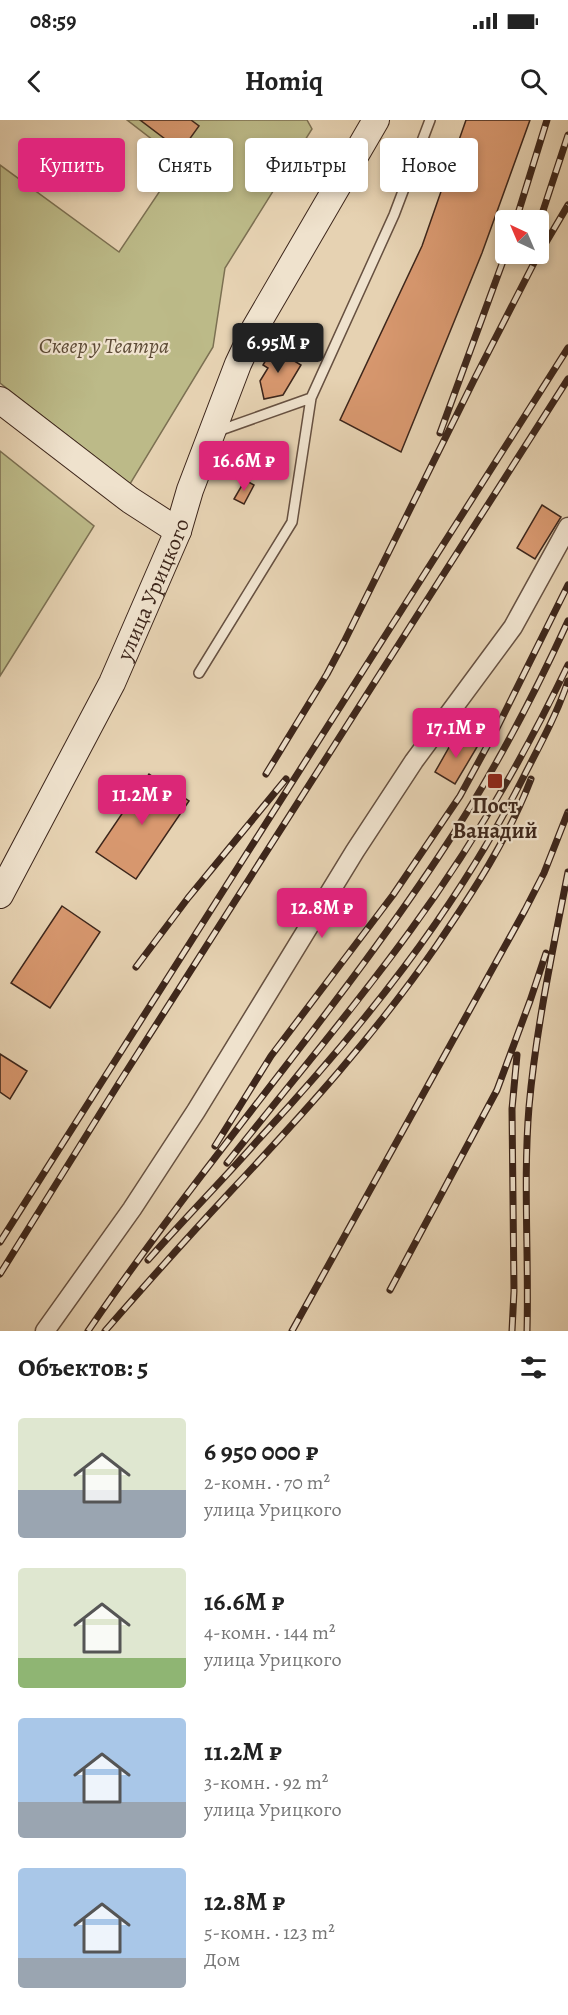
<!DOCTYPE html>
<html lang="ru">
<head>
<meta charset="utf-8">
<style>
  body { margin:0; font-family:Alegreya,serif; background:#f6f6f6; color:#222; height:100vh; display:flex; flex-direction:column; font-size:22px; white-space:nowrap }
  * { box-sizing:border-box; margin:0 }
  p { font-size:20px; color:#767676 }
  .icon { flex:none; width:33px; height:33px; fill:none; stroke:currentColor; stroke-width:2; stroke-linecap:round; stroke-linejoin:round }
  .map { position:relative; height:1211px; overflow:hidden }
  .side { display:flex; flex-direction:column; background:#fff; flex:1 }
  .side>* { flex:none }
  .guide { position:absolute; left:18px; top:18px; width:532px; height:54px; display:flex; gap:12px }
  .needle { width:39px; rotate:316deg }
  .controls { position:absolute; left:495px; top:90px; display:grid; gap:12px }
  .controls a { display:grid; place-items:center; width:54px; height:54px; border-radius:6px; background:#fff; box-shadow:0 3px 9px #0003; font-size:30px }
  .price { position:absolute; translate:-50% -51px; padding:0 14px; border-radius:6px; background:#db2777; color:#fff; font-size:20px; line-height:39px; filter:drop-shadow(0 2px 3px #0008) }
  .price::after { content:''; position:absolute; left:50%; top:36px; width:18px; height:14px; margin-left:-9px; background:inherit; clip-path:polygon(0 0,100% 0,50% 100%) }
  .price.current { background:#222; color:#fff }
  ul { padding:0; list-style:none }
  li { display:flex; align-items:center; gap:18px; height:150px; padding:0 18px }
  li span { display:grid; place-items:center; flex:none; width:168px; height:120px; border-radius:6px; color:#555 }
  li>.icon { margin-inline-start:auto }
  span .icon { width:72px; height:72px; fill:#fffc; stroke-width:1 }
  li b { font-size:26px }
  h2 { display:flex; justify-content:space-between; align-items:center; height:72px; padding:0 18px; font-size:26px }
  .chip { padding:0 21px; border-radius:6px; background:#fff; box-shadow:0 3px 9px #0003; font-size:21px; line-height:54px }
  .chip.current { background:#db2777; color:#fff }
  .status { display:flex; justify-content:space-between; align-items:center; height:42px; padding:0 30px; background:#fff; direction:ltr }
  .status svg { height:16px; fill:currentColor }
  header { display:flex; justify-content:space-between; align-items:center; height:78px; padding:0 18px; background:#fff; font-size:27px; font-weight:700 }
  .map>svg:first-child { display:block }
  .green { fill:#bcba88; stroke:#7c7052; stroke-width:1.5 }
  .building { fill:#d8986f; stroke:#3d261b; stroke-width:1.5 }
  .lines { fill:none; stroke-linecap:round; stroke-linejoin:round }
  .lane-casing { stroke:#675141; stroke-width:12 }
  .street-casing { stroke:#675141; stroke-width:21 }
  .secondary-casing { stroke:#3d261b; stroke-width:28 }
  .lane { stroke:#efe2cd; stroke-width:9 }
  .street { stroke:#efe2cd; stroke-width:18 }
  .secondary { stroke:#efe2cd; stroke-width:26 }
  .rail-casing { stroke:#3d261b; stroke-width:7 }
  .rail { stroke:#efe2cd; stroke-width:4.5; stroke-dasharray:14; stroke-linecap:butt }
  .poi-dot { fill:#8f2418; stroke:#efe2cd; stroke-width:2 }
  .labels { text-anchor:middle; stroke-width:4.5; stroke-linejoin:round; paint-order:stroke }
  .park-label { font-size:22px; font-style:italic; fill:#5d4b36; stroke:#efe2cd }
  .street-label { font-size:22px; fill:#3d261b; stroke:#efe2cd }
  .poi-label { font-size:22px; font-weight:bold; fill:#3d261b; stroke:#efe2cd }
</style>
</head>
<body>
<div class="status"><b>08:59</b><svg viewBox="0 0 49 12"><path d="M0 12V9h3v3zM5 12V6h3v6zM10 12V3h3v9zM15 12V0h3v12zM26 1h20v11H26zM47 4h2v5h-2z"/></svg></div>
<header><svg class="icon" aria-label="back" viewBox="0 0 24 24"><path d="M15 5l-7 7 7 7"/></svg>Homiq<svg class="icon" aria-label="search" viewBox="0 0 24 24"><circle cx="10" cy="10" r="6"/><path d="M15 15l6 6"/></svg></header>
<div class="map">
<svg width="568" height="1211" viewBox="0 0 568 1211">
  <rect width="100%" height="100%" fill="#e6d2b2"/>
  <filter id="stains"><feTurbulence type="fractalNoise" baseFrequency=".00333" numOctaves="4"/><feColorMatrix values="0 0 0 0 .2 0 0 0 0 .09 0 0 0 0 .02 0 0 0 .5 -.17"/></filter>
  <radialGradient id="worn" r=".72"><stop offset=".6" stop-color="#630" stop-opacity="0"/><stop offset="1" stop-color="#630" stop-opacity=".3"/></radialGradient>
  <path class="green" d="M127 0H307L312 9 225 148 213 227 130 364 0 263V45L119 132 180 41Z
    M0 331 94 406 0 556Z"/>
  <path class="building" d="M140 0H191L199 6 181 31Z
    M466 0H530L482 133 401 332 340 300 422 126Z
    M273 228 301 245 283 275 264 279 260 261 268 248 263 245Z
    M245 360 254 365 244 384 234 379Z
    M542 385 561 397 535 439 517 428Z
    M456 615 477 627 455 664 435 652Z
    M149 654 189 681 136 759 96 732Z
    M62 786 100 812 50 888 11 863Z
    M0 934 27 951 10 979 0 972Z"/>
  <g class="lines">
    <g class="lane-casing">
      <path id="lane" d="M218 311 311 278
        M199 553 292 402 311 278 394 95 430 0"/>
    </g>
    <g class="street-casing">
      <path id="street" d="M45 1211 132 1089 196 991 355 731 414 641 513 507 568 407"/>
    </g>
    <g class="secondary-casing">
      <g id="secondary">
        <path d="M0 280 130 380 178 411"/>
        <path id="s1" d="M0 775 112 563 178 411 190 370 238 244 255 208 376 0"/>
      </g>
    </g>
    <use href="#lane" class="lane"/>
    <use href="#street" class="street"/>
    <use href="#secondary" class="secondary"/>
    <g class="rail-casing">
      <path id="rail" d="M516 100 547 0
        M538 106 568 15
        M440 313 506 133
        M266 654 327 554 344 522 476 256 535 141 568 85
        M136 847 188 778 286 659
        M215 1026 271 936 393 775 460 676 497 608 568 465
        M227 1043C288 966 352 891 410 811 471 728 524 637 568 545
        M0 1122 568 228
        M148 1140C184 1099 223 1060 259 1019 361 909 456 791 524 656 540 625 557 594 568 561
        M0 1154 119 963 568 259
        M390 1170 497 970 530 881 546 833
        M88 1211C199 1048 330 900 439 736 489 661 531 582 568 501
        M105 1211C146 1164 187 1118 230 1072 304 993 375 915 437 825 473 772 508 719 531 659
        M292 1211 525 790 544 753 568 692
        M512 1211 514 1171 512 989 517 935
        M527 1211C529 1136 523 1061 529 987 536 908 553 829 568 752"/>
    </g>
    <use href="#rail" class="rail"/>
  </g>
  <rect class="poi-dot" x="487" y="653" width="16" height="16" rx="3"/>
  <g class="labels">
    <g class="park-label">
      <text x="104" y="233">Сквер у Театра</text>
    </g>
    <g class="street-label">
      <text dy="8" stroke="none"><textPath href="#s1" startOffset="342">улица Урицкого</textPath></text>
    </g>
    <g class="poi-label">
      <text x="495" y="693">Пост<tspan x="495" dy="25">Ванадий</tspan></text>
    </g>
  </g>
  <rect width="100%" height="100%" filter="url(#stains)"/>
  <rect width="100%" height="100%" fill="url(#worn)"/>
</svg>
<div class="controls">
<a><svg class="needle" viewBox="-14 -14 28 28"><path d="M0-13l5 13h-10z" fill="#e53935"/><path d="M0 13l5-13h-10z" fill="#767676"/></svg></a>
</div>
<b class="price current" style="left:278px;top:254px">6.95M ₽</b>
<b class="price" style="left:244px;top:372px">16.6M ₽</b>
<b class="price" style="left:456px;top:639px">17.1M ₽</b>
<b class="price" style="left:142px;top:706px">11.2M ₽</b>
<b class="price" style="left:322px;top:819px">12.8M ₽</b>
<div class="guide">
<a class="chip current">Купить</a>
<a class="chip">Снять</a>
<a class="chip">Фильтры</a>
<a class="chip">Новое</a>
</div>
</div>
<section class="side">
<h2>Объектов: 5<svg class="icon" aria-label="filters" viewBox="0 0 24 24"><path d="M4 7h16M4 17h16"/><circle cx="9" cy="7" r="2"/><circle cx="15" cy="17" r="2"/></svg></h2>
<ul>
<li><span style="background:linear-gradient(#dfe7d0 60%,#9aa5b1 0)"><svg class="icon" aria-label="home" viewBox="0 0 24 24"><path d="M3 11l9-7 9 7M6 9v11h12V9"/></svg></span><div><b>6 950 000 ₽</b><p>2-комн. · 70 m²</p><p>улица Урицкого</p></div></li>
<li><span style="background:linear-gradient(#dfe7d0 75%,#8fb573 0)"><svg class="icon" aria-label="home" viewBox="0 0 24 24"><path d="M3 11l9-7 9 7M6 9v11h12V9"/></svg></span><div><b>16.6M ₽</b><p>4-комн. · 144 m²</p><p>улица Урицкого</p></div></li>
<li><span style="background:linear-gradient(#a9c7e8 70%,#9aa5b1 0)"><svg class="icon" aria-label="home" viewBox="0 0 24 24"><path d="M3 11l9-7 9 7M6 9v11h12V9"/></svg></span><div><b>11.2M ₽</b><p>3-комн. · 92 m²</p><p>улица Урицкого</p></div></li>
<li><span style="background:linear-gradient(#a9c7e8 75%,#9aa5b1 0)"><svg class="icon" aria-label="home" viewBox="0 0 24 24"><path d="M3 11l9-7 9 7M6 9v11h12V9"/></svg></span><div><b>12.8M ₽</b><p>5-комн. · 123 m²</p><p>Дом</p></div></li>
</ul>
</section>
</body>
</html>
